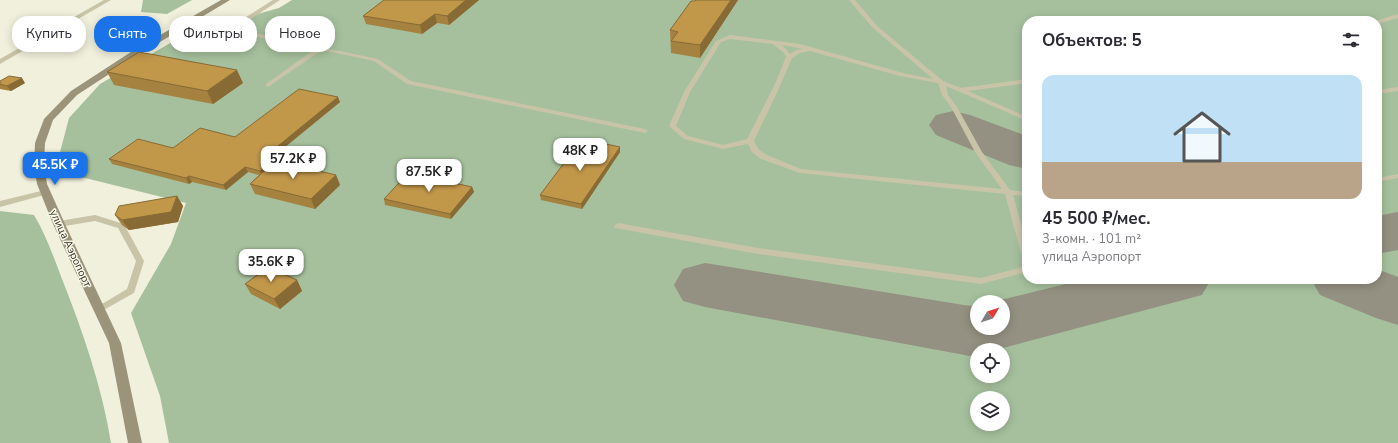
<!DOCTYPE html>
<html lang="ru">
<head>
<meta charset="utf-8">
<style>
  body { margin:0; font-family:"Nunito Sans",sans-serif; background:#f2f2f3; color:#2b2b33; height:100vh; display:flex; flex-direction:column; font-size:15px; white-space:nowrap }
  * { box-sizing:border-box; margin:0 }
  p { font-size:13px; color:#7c7c81 }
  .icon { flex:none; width:22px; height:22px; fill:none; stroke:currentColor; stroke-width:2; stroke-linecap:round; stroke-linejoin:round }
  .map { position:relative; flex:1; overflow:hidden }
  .sheet { position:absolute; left:1022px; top:16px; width:360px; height:268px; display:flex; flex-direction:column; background:#fff; border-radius:16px; box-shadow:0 2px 10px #0003 }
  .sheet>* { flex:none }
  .guide { position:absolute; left:12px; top:16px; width:380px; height:36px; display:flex; gap:8px }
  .needle { width:26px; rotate:51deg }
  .buttons { position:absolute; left:970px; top:295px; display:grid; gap:8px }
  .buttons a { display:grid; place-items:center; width:40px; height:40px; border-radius:50%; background:#fff; box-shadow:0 2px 10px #0003; font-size:20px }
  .price { position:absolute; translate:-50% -34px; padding:0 9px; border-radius:8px; background:#fff; color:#222; font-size:13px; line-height:26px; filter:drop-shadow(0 1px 2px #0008) }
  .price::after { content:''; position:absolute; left:50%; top:24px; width:12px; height:9px; margin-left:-6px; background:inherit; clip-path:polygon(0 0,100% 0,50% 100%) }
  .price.current { background:#1a73e8; color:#fff }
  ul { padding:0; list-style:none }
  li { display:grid; align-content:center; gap:8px; height:212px; padding:0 20px }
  li span { display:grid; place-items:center; height:124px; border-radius:12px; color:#555 }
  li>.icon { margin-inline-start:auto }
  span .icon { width:72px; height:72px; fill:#fffc; stroke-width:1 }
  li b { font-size:17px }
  h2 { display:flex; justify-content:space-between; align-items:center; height:48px; padding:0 20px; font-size:17px }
  .pill { padding:0 14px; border-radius:16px; background:#fff; box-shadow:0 2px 10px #0003; font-size:14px; line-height:36px }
  .pill.current { background:#1a73e8; color:#fff }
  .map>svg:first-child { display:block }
  .green { fill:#a6c09d; fill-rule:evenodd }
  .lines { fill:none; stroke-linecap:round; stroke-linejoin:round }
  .taxiway { fill:#949182; fill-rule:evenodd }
  .service { fill:#c9c4a8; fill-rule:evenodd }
  .secondary { fill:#9c947a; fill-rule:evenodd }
  .wall { fill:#a68240 }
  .shaded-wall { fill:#876a34 }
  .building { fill:#c1974a; stroke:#876a34 }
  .labels { text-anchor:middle; stroke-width:3; stroke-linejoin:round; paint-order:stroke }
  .street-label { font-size:11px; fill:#363228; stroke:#f9f8e8 }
</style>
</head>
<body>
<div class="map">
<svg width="1398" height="443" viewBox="0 0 1398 443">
  <rect width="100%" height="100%" fill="#f1f0dc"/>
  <path class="green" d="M143 0H192L167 14 141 12Z
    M292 0H1398V443H169L160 396 131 313 171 244 186 203 65 173 59 156 69 118 100 84 184 35 279 8ZM1027 21H1377V279H1027ZM977 302H1003V328H977ZM977 350H1003V376H977ZM977 398H1003V424H977Z
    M0 211 34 215C46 235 54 258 62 279 83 332 102 387 111 443H0Z"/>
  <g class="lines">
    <path class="taxiway" d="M953 111 970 115 1027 136V169L1009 165 936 135 929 125 936 115Z
      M1398 212V250L1377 254V216Z
      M705 263 970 306 977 304V328H1003V302H992L1086 279H1211L1202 295 1003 348 992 350H977V354L970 356 705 307 683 301 674 285 683 269Z
      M1377 269 1398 277V325L1376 318 1320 295 1311 279H1377Z"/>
    <path class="service" d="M104 0H111L0 64V59Z
      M273 0H280L235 29 378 59 411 81 645 129 648 131 645 133 407 84 374 61 322 50 268 87 266 86V84L315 49 190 23 187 21 190 19 229 28Z
      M849 0H855L877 26 943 81 961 88 1027 79V83L968 91 1027 117V121L946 86 948 95 957 107 982 152 1010 190 1027 192V196L1013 195 1027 245V263L1024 262 1023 260 1005 194 800 173 761 159 752 152 748 144 723 149 684 139 669 126 684 92 716 41 730 35 800 44 903 73 933 79 873 28ZM730 39 773 44 784 53 786 57 774 86 747 139 723 145 688 136 676 126 690 92 721 42ZM782 45 803 49 796 50 790 54ZM810 51 900 76 938 83 942 95 951 107 975 152 1002 189 801 169 767 155 758 149 754 141 780 86 792 58 800 53Z
      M1398 14V18L1377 24V21H1375Z
      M1398 87V91L1377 94V90Z
      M1398 174V178L1377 182V178Z
      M45 190H48L49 192 48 194 0 207V201Z
      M95 215 124 224 144 261 134 293 100 312 97 311 95 309 97 307 127 289 136 261 118 228 95 221 59 227 55 224 59 221Z
      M618 223 758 248 981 278 1027 266V272L981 284 758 254 615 228 614 226Z"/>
    <path class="secondary" d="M221 0H230L140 54 77 95 53 120 45 143 44 165 47 184 65 224 121 343 142 443H128L109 343 53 224 37 184 34 165 35 143 44 119 71 91 134 50Z"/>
  </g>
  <path class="wall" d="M384 0H479L449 25 437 23 422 34 366 24 363 16Z
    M696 0H738L700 58 671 53 670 30Z
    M107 72 243 83 213 104 114 85Z
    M0 81 25 83 11 91 0 89Z
    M340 102 284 148H287L289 153 279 162 336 175 340 185 315 209 255 194 250 184 259 175 248 172 226 190 192 182 189 184 112 164 109 159 235 137Z
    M620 147V152L582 209 541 200 540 195Z
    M472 187 474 192 451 219 385 205 384 199Z
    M177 196 183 206 178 222 129 230 122 225 115 215Z
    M297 280 302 291 280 309 251 294 245 284Z"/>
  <path class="shaded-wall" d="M466 0H479L449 25 447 16Z
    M731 0H738L700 58V45Z
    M435 14 437 23 422 34 420 25Z
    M237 70 243 83 213 104 207 91Z
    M22 78 25 83 11 91 7 86Z
    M338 97 340 102 280 151 278 146Z
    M620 147V152L582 209 581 204Z
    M287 148 289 153 262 176 260 171Z
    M245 167 248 172 226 190 223 185Z
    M336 175 340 185 315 209 311 199Z
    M189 176 192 182 189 184 186 178Z
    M472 187 474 192 451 219 450 214Z
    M177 196 183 206 178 222 129 230 122 220Z
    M297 280 302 291 280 309 274 299Z"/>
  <path class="building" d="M384 0H466L447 16 435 14 420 25 363 16Z
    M696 0H731L700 45 671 41 678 32 670 30 691 1H695Z
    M139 52 237 70 207 91 107 72Z
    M9 76 22 78 7 86 0 84V81Z
    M299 89 338 97 278 146 287 148 260 171 245 167 223 185 189 176 186 178 109 159 138 139 173 148 200 128 235 137Z
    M582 139 620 147 581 204 540 195Z
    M275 161 336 175 311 199 250 184Z
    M408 173 472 187 450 214 384 199Z
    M177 196 171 212 122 220 115 215 119 206Z
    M268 267 297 280 274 299 245 284Z"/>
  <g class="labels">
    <g class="street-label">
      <text transform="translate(71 248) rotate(65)" y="4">улица Аэропорт</text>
    </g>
  </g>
</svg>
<div class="buttons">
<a><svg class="needle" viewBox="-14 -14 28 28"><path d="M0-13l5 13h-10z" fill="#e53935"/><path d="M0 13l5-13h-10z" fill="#7c7c81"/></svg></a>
<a><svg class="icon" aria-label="locate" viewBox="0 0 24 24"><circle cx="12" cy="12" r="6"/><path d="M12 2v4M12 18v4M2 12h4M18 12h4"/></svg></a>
<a><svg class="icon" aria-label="layers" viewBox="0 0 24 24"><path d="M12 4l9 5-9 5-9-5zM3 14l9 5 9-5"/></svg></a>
</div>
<b class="price" style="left:580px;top:172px">48K ₽</b>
<b class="price" style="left:293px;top:180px">57.2K ₽</b>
<b class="price current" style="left:55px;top:186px">45.5K ₽</b>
<b class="price" style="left:429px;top:193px">87.5K ₽</b>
<b class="price" style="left:271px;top:283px">35.6K ₽</b>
<div class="guide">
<a class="pill">Купить</a>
<a class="pill current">Снять</a>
<a class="pill">Фильтры</a>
<a class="pill">Новое</a>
</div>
<section class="sheet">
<h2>Объектов: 5<svg class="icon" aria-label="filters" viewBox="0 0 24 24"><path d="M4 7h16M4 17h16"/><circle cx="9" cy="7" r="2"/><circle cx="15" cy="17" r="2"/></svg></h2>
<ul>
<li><span style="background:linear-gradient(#bfe0f5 70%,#b9a48a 0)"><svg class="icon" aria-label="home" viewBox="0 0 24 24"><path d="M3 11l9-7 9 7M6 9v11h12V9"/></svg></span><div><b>45 500 ₽/мес.</b><p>3-комн. · 101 m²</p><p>улица Аэропорт</p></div></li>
</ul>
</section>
</div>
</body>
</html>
